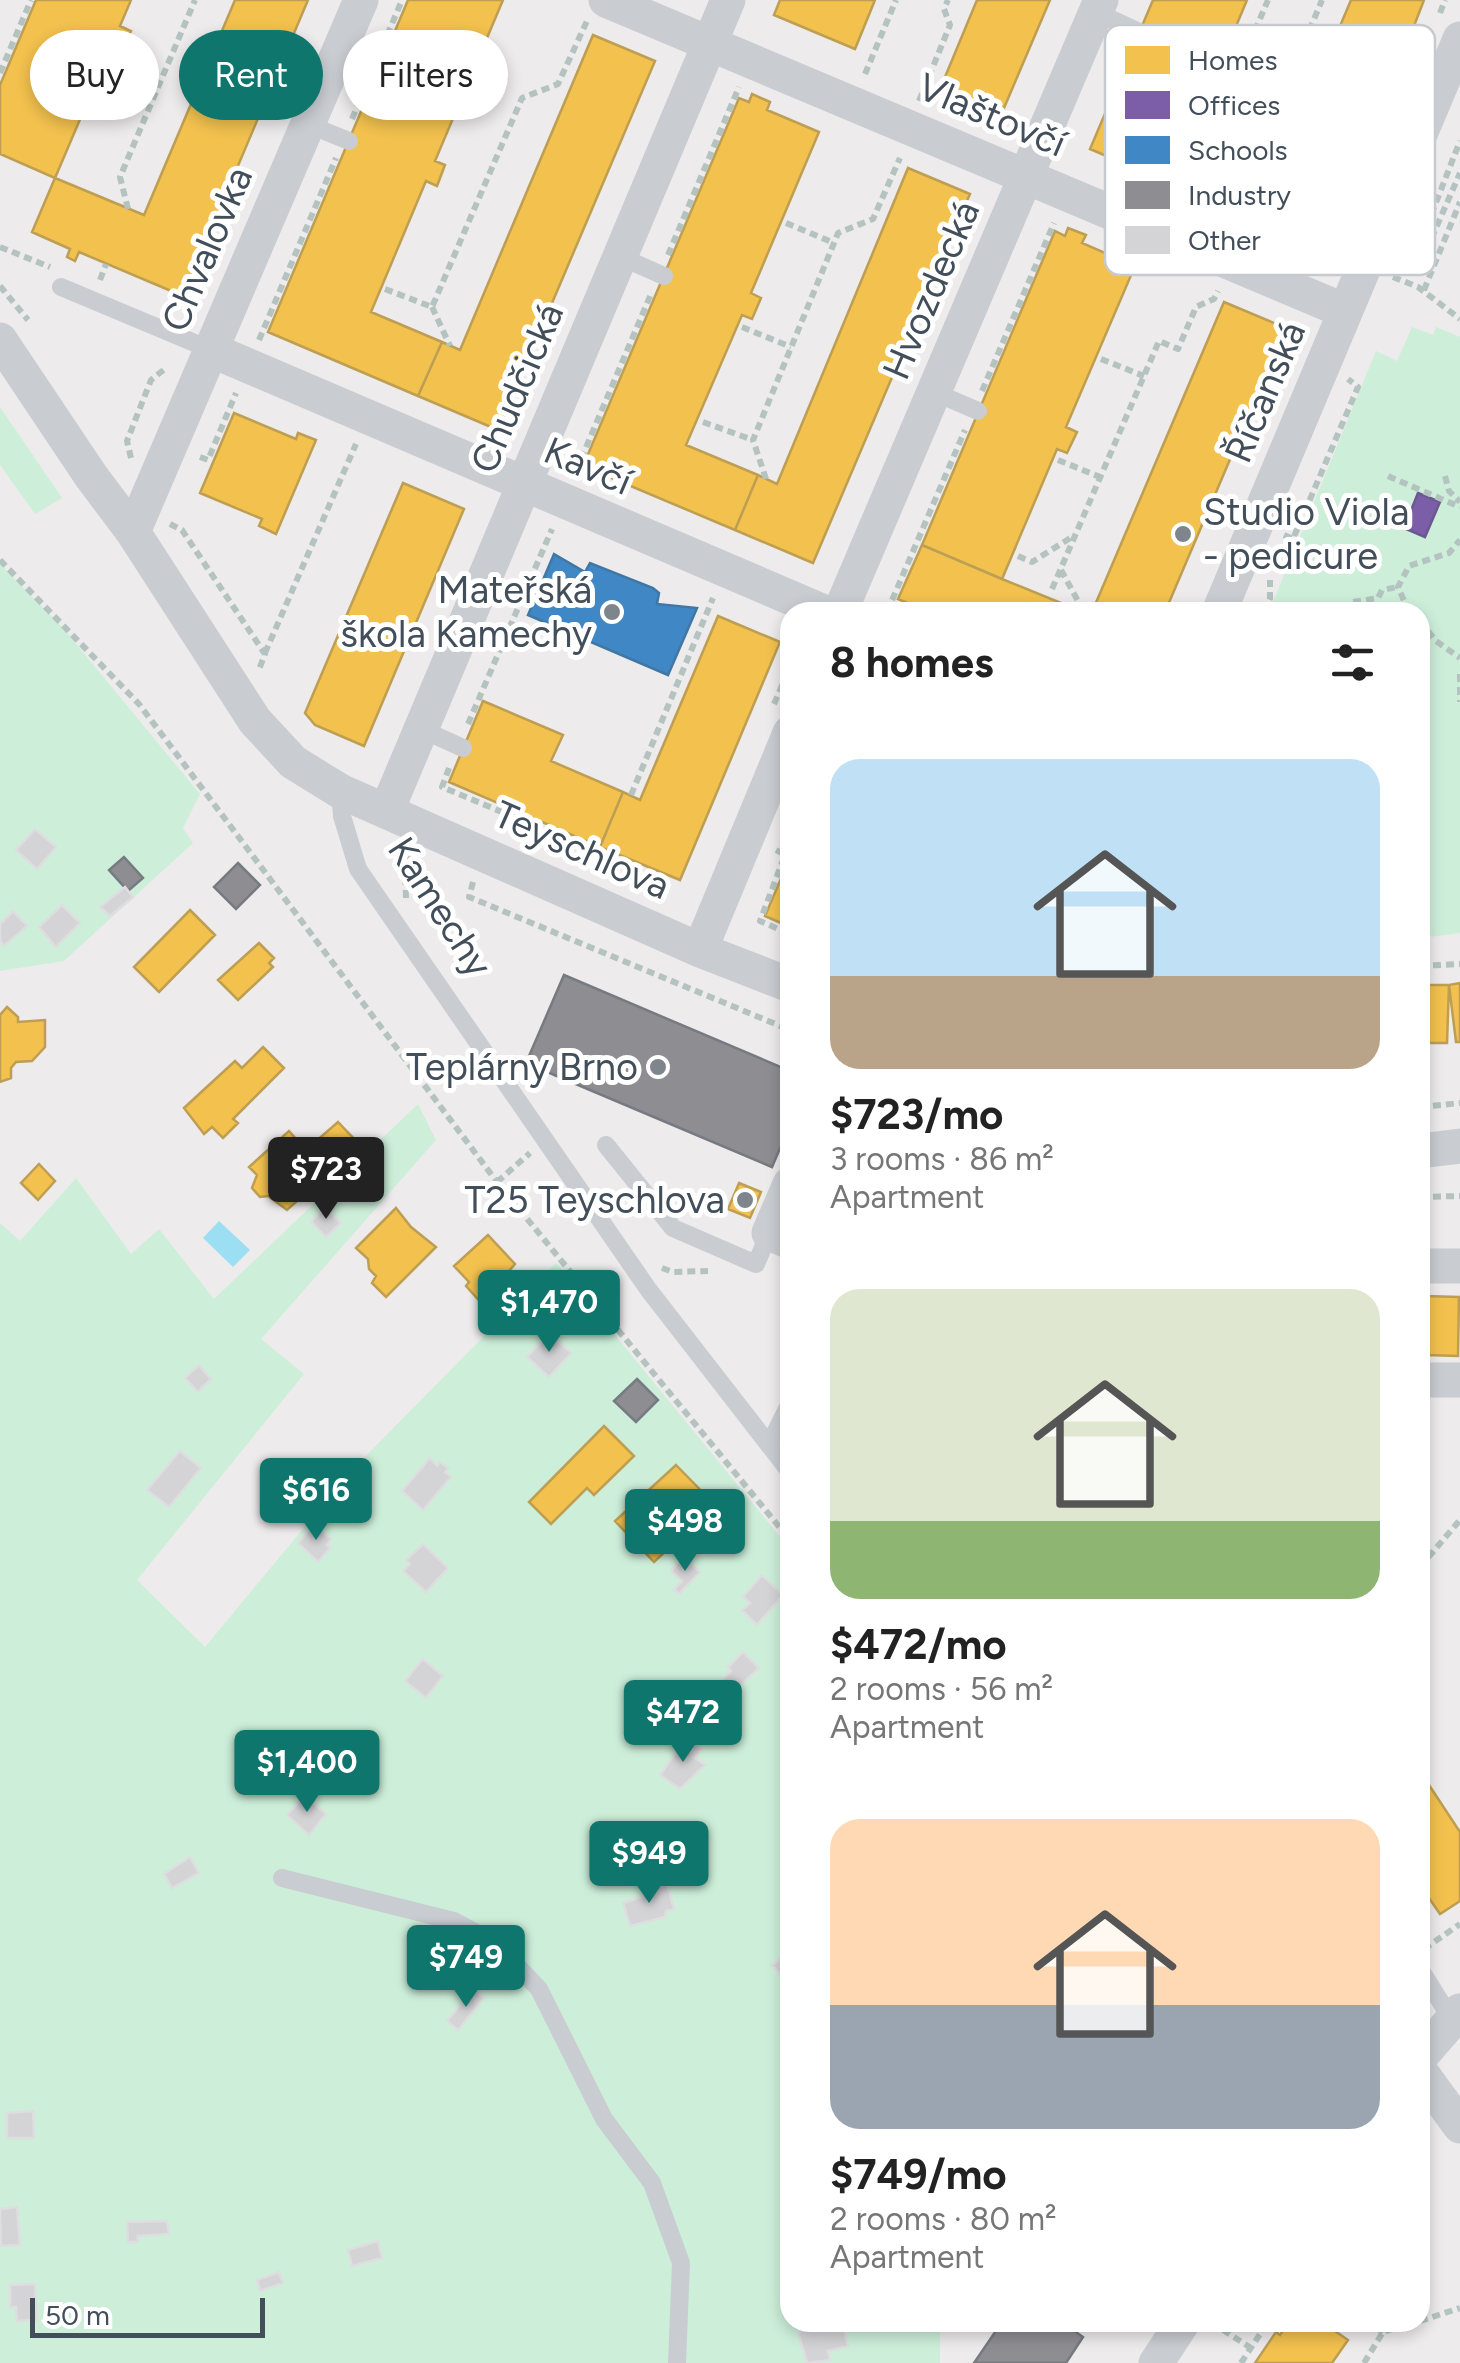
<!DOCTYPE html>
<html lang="en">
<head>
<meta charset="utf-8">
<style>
  body { margin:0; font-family:Figtree,sans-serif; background:#f6f6f6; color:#222; height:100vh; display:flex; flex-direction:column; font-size:38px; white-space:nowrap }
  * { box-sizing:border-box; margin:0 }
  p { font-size:32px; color:#767676 }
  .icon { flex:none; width:55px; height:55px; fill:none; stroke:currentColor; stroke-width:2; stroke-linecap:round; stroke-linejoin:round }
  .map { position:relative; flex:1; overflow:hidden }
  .drawer { position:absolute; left:780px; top:602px; width:650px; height:1730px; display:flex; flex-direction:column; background:#fff; border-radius:30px; box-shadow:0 5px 15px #0003 }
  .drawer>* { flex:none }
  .banner { position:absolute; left:30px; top:30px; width:600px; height:90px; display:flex; gap:20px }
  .scale { position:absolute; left:30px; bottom:25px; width:235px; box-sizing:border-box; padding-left:10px; border:5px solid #424e5a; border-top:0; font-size:28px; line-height:35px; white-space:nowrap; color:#424e5a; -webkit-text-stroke:8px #fff; paint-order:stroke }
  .price { position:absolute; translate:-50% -85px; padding:0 22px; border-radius:10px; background:#0f766e; color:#fff; font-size:32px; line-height:65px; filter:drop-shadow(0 2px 5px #0008) }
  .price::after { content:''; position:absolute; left:50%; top:60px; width:30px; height:22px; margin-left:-15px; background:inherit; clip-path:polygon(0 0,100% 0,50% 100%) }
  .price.current { background:#222; color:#fff }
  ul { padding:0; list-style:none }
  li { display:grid; align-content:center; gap:20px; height:530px; padding:0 50px }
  li span { display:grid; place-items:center; height:310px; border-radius:30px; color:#555 }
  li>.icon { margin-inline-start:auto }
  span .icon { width:180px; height:180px; fill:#fffc; stroke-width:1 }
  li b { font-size:42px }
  h2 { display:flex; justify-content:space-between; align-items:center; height:120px; padding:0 50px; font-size:42px }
  .tag { padding:0 35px; border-radius:45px; background:#fff; box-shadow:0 5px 15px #0003; font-size:35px; line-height:90px }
  .tag.current { background:#0f766e; color:#fff }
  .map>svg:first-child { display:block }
  .green { fill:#cdefda }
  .water { fill:#9cdff2 }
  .homes { fill:#f2c14e; stroke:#bd9e52; stroke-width:2.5 }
  .offices { fill:#7b5ea7; stroke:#6a5990; stroke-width:2.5 }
  .schools { fill:#3f88c5; stroke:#4077a5; stroke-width:2.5 }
  .industry { fill:#8d8d92; stroke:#767a81; stroke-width:2.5 }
  .building { fill:#d4d3d6; stroke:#dedddf; stroke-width:2.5 }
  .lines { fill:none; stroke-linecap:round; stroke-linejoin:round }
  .path { stroke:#b4c3bf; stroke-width:6; stroke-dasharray:8 5; stroke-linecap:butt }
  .service { stroke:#c9ccd1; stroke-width:18 }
  .minor { stroke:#c9ccd1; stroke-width:35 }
  .poi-dot { fill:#7e858d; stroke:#fff; stroke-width:4 }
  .labels { text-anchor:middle; stroke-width:10; stroke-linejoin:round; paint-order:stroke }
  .street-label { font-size:38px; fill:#424e5a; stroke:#fff }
  .poi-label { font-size:38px; fill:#424e5a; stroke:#fff; text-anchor:end }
  .key { fill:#fff; stroke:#c6cace; stroke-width:2.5 }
  .key-label { font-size:28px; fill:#424e5a }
</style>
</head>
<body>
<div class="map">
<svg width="1460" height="2363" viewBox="0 0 1460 2363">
  <rect width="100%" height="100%" fill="#edebeb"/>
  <path class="green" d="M1412 327 1433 335 1436 327 1460 337V933L1420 938V612H1269L1376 351 1397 361Z
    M0 407 62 498 35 514 0 465Z
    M0 564 62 627 200 794 183 828 193 843 64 961 0 971Z
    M418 1104 436 1140 261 1339 304 1374 137 1580 205 1647 352 1470 556 1263 790 1549V2322L940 2323V2363H0V1223L20 1241 76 1178 131 1254 159 1229 214 1299Z"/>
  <path class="water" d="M219 1221 250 1250 233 1267 203 1238Z"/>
  <path class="homes" d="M36 0H131L120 26 131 31 121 53 110 49 55 178 0 154V85Z
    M235 0H308L183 296 79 252 75 261 67 257 70 249 32 232 55 178 144 215Z
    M408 0H503L435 161 445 165 437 186 426 181 371 312 442 342 418 396 268 332Z
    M780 0H875L855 49 774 15Z
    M977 0H1050L1001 115 940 89Z
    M1153 0H1247L1224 55 1234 59 1226 77 1216 73 1170 183 1090 149Z
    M1351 0H1424L1414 26 1418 31 1408 38 1397 64 1335 38Z
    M593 35 655 61 498 430 418 396 442 342 460 350Z
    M752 94 770 102 767 110 819 132 751 293 761 298 752 319 742 315 686 445 758 475 735 530 583 466 739 98 749 102Z
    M908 168 970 194 813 563 735 530 758 475 777 484Z
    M1068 228 1086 235 1082 243 1135 266 1066 427 1077 432 1067 453 1057 449 1002 579 922 545 1055 231 1065 236Z
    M1224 302 1286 328 1165 612H1092Z
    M234 413 296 439 298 433 316 440 276 534 259 526 262 519 200 493Z
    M403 483 464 509 364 746 315 725 305 713Z
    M922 545 1002 579 1083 612H929L898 599Z
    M718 616 780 642 680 880 600 847 623 792 640 800Z
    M483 701 563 735 551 761 623 792 600 847 449 782Z
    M788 862H790V927L765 916Z
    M190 910 215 935 159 992 134 967Z
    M259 943 274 958 269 963 273 967 238 1000 218 980Z
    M1460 983V1042H1456L1449 985Z
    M1420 985H1449L1447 1043H1420Z
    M7 1007 18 1017V1022L45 1020V1047L32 1061 16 1062 11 1068V1078L0 1082V1015Z
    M263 1047 284 1068 233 1119 238 1123 223 1138 212 1127 204 1134 184 1108 235 1061 242 1068Z
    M338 1122 360 1145 287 1210 268 1196 260 1197 252 1188 257 1175 249 1167 289 1131 306 1150Z
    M39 1164 55 1181 38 1200 21 1183Z
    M739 1183 761 1192 750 1218 728 1209Z
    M396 1208 411 1227 436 1247 386 1297 372 1283 376 1276 369 1269 368 1259 356 1248Z
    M488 1235 515 1264 509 1271 514 1278 484 1306 466 1286 469 1282 454 1266Z
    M1420 1285H1425V1296L1459 1297 1458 1356 1425 1355V1361H1420Z
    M604 1426 634 1456 594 1495 587 1488 551 1524 529 1502Z
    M676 1465 715 1505 654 1562 615 1521Z
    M1427 1782 1460 1832V1901L1440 1914 1420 1885V1786Z
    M1289 2322H1322L1348 2340 1332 2363H1255L1276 2332 1280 2335Z"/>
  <path class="offices" d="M1418 493 1440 502 1425 537 1404 528Z"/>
  <path class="schools" d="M554 554 585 572 590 563 653 588 659 593 657 604 697 608 668 675 528 615Z"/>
  <path class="industry" d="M124 857 143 878 128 891 109 870Z
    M238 863 260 885 236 909 214 887Z
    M564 975 790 1071V1125L772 1167 526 1063Z
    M637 1379 658 1400 636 1422 614 1401Z
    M1002 2322H1062L1083 2337 1066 2363H974Z"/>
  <path class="building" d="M35 829 56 847 37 869 16 850Z
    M125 887 133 897 110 916 100 907Z
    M62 905 80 923 56 947 39 927Z
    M13 911 27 926 4 946 0 941V924Z
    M325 1207 341 1223 326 1237 311 1222Z
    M550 1333 571 1353 549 1377 527 1357Z
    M199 1365 211 1379 198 1392 185 1378Z
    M180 1451 201 1468 169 1507 147 1490Z
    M430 1458 437 1466 440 1462 448 1468 445 1472 451 1477 423 1510 402 1491Z
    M314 1524 331 1539 327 1545 330 1548 318 1562 298 1543Z
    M423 1544 448 1568 426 1592 403 1571 410 1564 406 1560Z
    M684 1556 700 1572 679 1594 674 1589 682 1581 671 1571Z
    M762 1575 783 1595 757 1625 742 1610 750 1603 743 1597Z
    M743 1652 759 1668 730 1695 720 1683 731 1671 728 1667Z
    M423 1659 443 1676 426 1698 405 1681Z
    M687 1737 702 1749 695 1758 705 1765 680 1789 660 1775Z
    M305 1795 326 1814 309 1835 287 1815Z
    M190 1857 199 1873 172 1888 164 1874Z
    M667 1884 674 1909 666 1911 665 1917 630 1926 623 1903 650 1894 647 1889Z
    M783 1957 787 1961 790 1958V1986L772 1965Z
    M473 1989 484 1998 458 2030 447 2021Z
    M33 2111 34 2138H7V2113Z
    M17 2207 20 2245 1 2246 0 2209Z
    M167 2221 169 2234 138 2236V2242H128L127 2222Z
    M378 2241 382 2258 352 2266 348 2250Z
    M279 2272 283 2283 260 2291 257 2280Z
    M35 2284 37 2320 17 2321 16 2307H10V2285Z
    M819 2322H842L848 2346 828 2351 830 2360 807 2363 798 2332 820 2325Z"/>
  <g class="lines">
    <path class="path" d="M1440 13 1445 0
      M0 73 31 0
      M865 74 896 0
      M919 101 950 25 944 9 948 0
      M352 119 402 0
      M128 209 120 177 195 0
      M1178 210 1268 0
      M786 223 834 243
      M1246 234 1271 167 1260 148 1322 0
      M0 247 50 267
      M668 255 739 87
      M1401 260 1412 264 1460 141
      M1412 264 1419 267 1460 173
      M1393 277 1418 287 1460 319
      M100 280 106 264
      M0 286 28 320
      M385 289 432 307 522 98 558 84 587 21
      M1424 290 1460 202
      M432 307 450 346
      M742 327 791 347
      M259 340 336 158
      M1101 359 1144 376
      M982 391 1054 223
      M703 422 753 440
      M200 457 208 460 236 393
      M131 458 127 441 151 380 166 368
      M1058 460 1100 477
      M576 471 651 294
      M1388 476 1460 507
      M1445 476 1449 491 1460 502
      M766 479 753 440 834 243 838 233 873 219 900 158
      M170 524 182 530 265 654 258 672
      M1284 535 1293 539 1358 387 1348 379
      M1018 556 1032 562 1075 535
      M0 560 139 704 497 1182 790 1540
      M1061 570 1084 612
      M1052 589 1159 341 1178 349 1196 307 1214 299 1218 291
      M887 612 965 430
      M1265 612 1270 599V580
      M1347 612V607L1353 602 1378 598 1382 590 1398 587
      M1409 612 1398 587 1409 566 1449 553 1460 540
      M1420 621 1436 641 1460 658
      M265 653 356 444
      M1460 674V702
      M774 704 790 667
      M468 724 552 529
      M449 768 442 787 607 856 600 873
      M631 795 713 598
      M776 850 785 855 760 921 790 934
      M473 882 469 897 790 1030
      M406 898 405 869 410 856
      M1420 966 1460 964
      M1420 1107 1460 1103
      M497 1182 530 1153
      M1420 1197 1460 1196
      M662 1268 673 1272 708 1271
      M1420 1567 1460 1520
      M1424 1949 1460 1924
      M1420 2321 1460 2308
      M1367 2322 1383 2332
      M1212 2323 1251 2348
      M1241 2363 1268 2322
      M1364 2363 1383 2332 1414 2322"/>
    <path class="service" d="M1096 12 1139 32
      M307 124 349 141
      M619 256 664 276
      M61 287 209 349
      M934 392 978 411
      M421 729 463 748
      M340 791 342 816 358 869 648 1289 790 1472
      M606 1145 673 1228 756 1264 769 1233
      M769 1445 790 1403
      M282 1878 454 1921 496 1944 539 1989 604 2119 652 2183 681 2263 677 2363
      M1420 1969 1452 2020"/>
    <path class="minor" d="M606 0 1345 311
      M0 340 91 476 133 532 255 721 293 762 340 791 700 950 790 985
      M209 349 824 612
      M133 532 361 0
      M840 612 1101 0
      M1219 612 1460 39
      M387 810 728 0
      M700 950 790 733
      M1420 1151 1460 1146
      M790 1184 769 1233 790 1242
      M1420 1266H1460
      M1420 1380H1460
      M1420 2057 1460 2011
      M1420 2071 1460 2126
      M1156 2363 1183 2322"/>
  </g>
  <g class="poi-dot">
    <circle cx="1183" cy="534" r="10"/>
    <circle cx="612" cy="612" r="10"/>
    <circle cx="658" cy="1067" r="10"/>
    <circle cx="745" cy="1200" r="10"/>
  </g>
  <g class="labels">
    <g class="street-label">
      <text transform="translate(992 115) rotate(23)" y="13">Vlaštovčí</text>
      <text transform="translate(207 249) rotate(-67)" y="13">Chvalovka</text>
      <text transform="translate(931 290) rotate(-67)" y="13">Hvozdecká</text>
      <text transform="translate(517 388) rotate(-67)" y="13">Chudčická</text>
      <text transform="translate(1265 392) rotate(-67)" y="13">Říčanská</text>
      <text transform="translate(588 466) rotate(23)" y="13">Kavčí</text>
      <text transform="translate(582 850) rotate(24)" y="13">Teyschlova</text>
      <text transform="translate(440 907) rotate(57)" y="13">Kamechy</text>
    </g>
    <g class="poi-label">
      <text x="1203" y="525" text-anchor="start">Studio Viola<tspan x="1203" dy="44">- pedicure</tspan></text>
      <text x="592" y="603">Mateřská<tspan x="592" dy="44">škola Kamechy</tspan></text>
      <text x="638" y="1080">Teplárny Brno</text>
      <text x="725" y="1213">T25 Teyschlova</text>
    </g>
  </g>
  <rect x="1105" y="25" width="330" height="250" rx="15" class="key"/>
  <rect x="1125" y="46" width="45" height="28" fill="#f2c14e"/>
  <rect x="1125" y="91" width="45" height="28" fill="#7b5ea7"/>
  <rect x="1125" y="136" width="45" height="28" fill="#3f88c5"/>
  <rect x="1125" y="181" width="45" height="28" fill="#8d8d92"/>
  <rect x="1125" y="226" width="45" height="28" fill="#d4d3d6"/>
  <g class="key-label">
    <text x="1188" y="70">Homes</text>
    <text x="1188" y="115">Offices</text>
    <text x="1188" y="160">Schools</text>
    <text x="1188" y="205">Industry</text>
    <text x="1188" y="250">Other</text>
  </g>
</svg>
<div class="scale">50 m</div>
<b class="price current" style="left:326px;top:1222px">$723</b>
<b class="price" style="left:549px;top:1355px">$1,470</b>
<b class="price" style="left:316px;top:1543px">$616</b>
<b class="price" style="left:685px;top:1574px">$498</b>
<b class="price" style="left:683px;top:1765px">$472</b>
<b class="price" style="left:307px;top:1815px">$1,400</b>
<b class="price" style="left:649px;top:1906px">$949</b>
<b class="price" style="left:466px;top:2010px">$749</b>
<div class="banner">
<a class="tag">Buy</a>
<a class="tag current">Rent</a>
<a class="tag">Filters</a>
</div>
<section class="drawer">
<h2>8 homes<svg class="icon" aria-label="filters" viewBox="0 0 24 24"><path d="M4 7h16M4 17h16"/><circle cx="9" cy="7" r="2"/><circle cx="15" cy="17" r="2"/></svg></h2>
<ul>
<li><span style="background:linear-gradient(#bfe0f5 70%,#b9a48a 0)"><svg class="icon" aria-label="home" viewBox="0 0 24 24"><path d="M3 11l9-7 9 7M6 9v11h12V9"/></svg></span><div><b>$723/mo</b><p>3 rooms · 86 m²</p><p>Apartment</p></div></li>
<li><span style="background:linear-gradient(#dfe7d0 75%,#8fb573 0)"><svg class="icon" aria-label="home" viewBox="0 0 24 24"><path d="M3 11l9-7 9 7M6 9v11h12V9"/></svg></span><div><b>$472/mo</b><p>2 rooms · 56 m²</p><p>Apartment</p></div></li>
<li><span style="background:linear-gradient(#ffd9b3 60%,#9aa5b1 0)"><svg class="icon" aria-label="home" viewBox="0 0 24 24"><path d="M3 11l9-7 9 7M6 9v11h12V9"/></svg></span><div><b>$749/mo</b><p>2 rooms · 80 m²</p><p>Apartment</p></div></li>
</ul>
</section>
</div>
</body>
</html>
